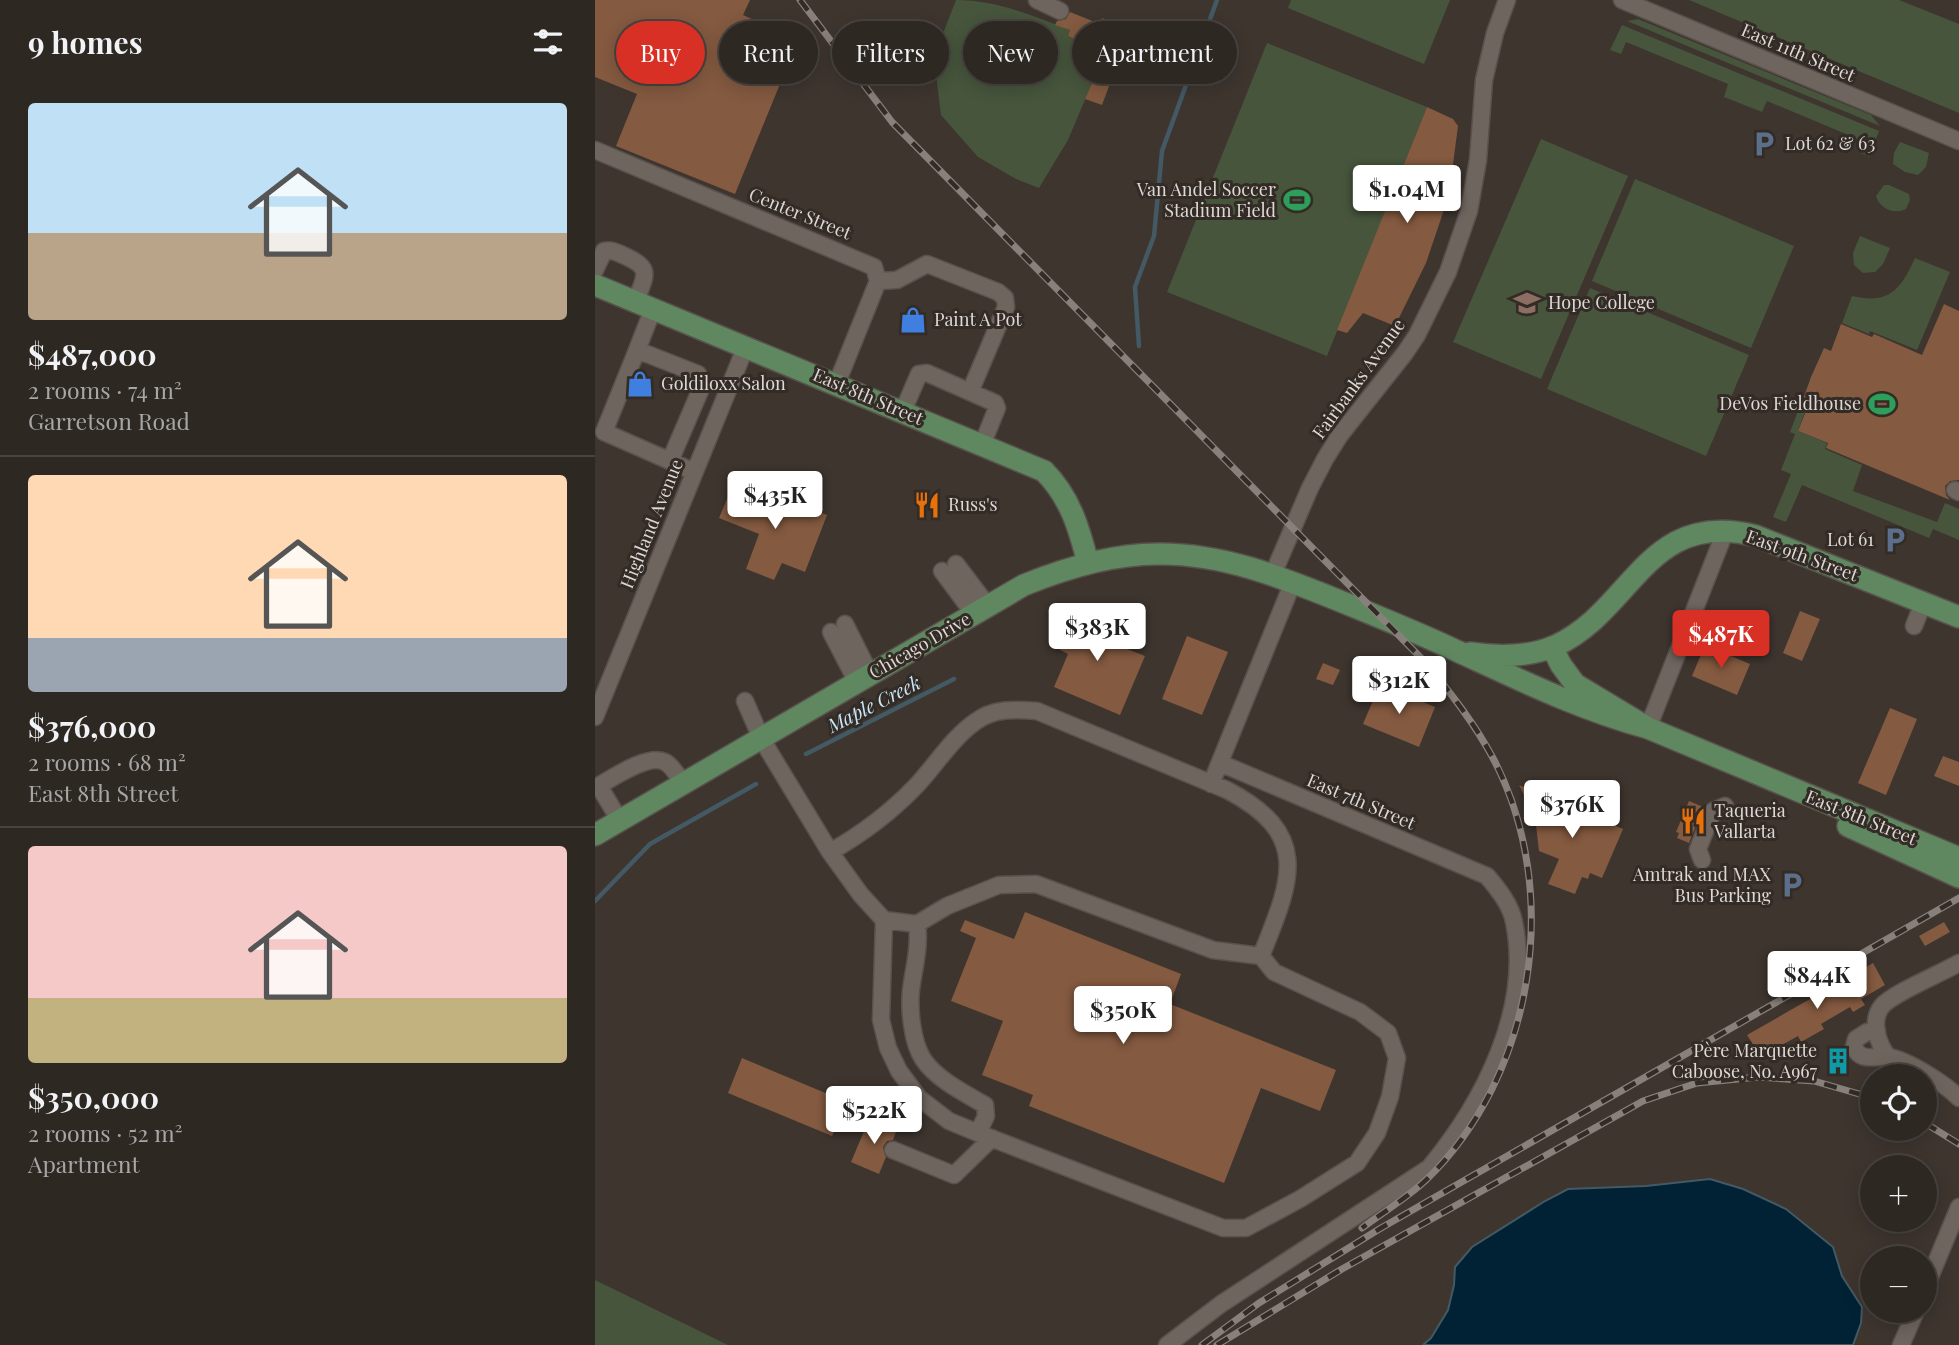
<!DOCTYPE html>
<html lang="en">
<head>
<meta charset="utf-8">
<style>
  body { margin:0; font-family:"Playfair Display",serif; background:#36302b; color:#f1f3f6; height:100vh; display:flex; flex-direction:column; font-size:26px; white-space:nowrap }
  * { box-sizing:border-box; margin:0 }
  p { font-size:23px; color:#a7a6a6 }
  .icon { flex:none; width:38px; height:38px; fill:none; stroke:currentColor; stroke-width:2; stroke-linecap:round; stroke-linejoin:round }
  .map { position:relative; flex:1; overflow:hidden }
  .drawer { display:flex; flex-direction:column; background:#2e2823; width:595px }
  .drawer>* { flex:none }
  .hud { position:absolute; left:21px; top:21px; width:665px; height:63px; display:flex; gap:14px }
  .tools { position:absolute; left:1265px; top:1064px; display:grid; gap:14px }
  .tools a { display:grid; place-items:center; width:77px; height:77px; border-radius:50%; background:#2e2823; box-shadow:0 4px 18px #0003,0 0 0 2px #494441; font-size:35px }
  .price { position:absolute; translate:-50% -60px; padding:0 16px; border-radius:7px; background:#fff; color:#222; font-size:23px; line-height:46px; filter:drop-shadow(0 2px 4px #0008) }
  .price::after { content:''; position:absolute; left:50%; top:42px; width:21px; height:16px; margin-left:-10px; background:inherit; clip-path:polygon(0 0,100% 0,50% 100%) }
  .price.active { background:#d93025; color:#fff }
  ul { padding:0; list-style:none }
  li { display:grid; align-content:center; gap:14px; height:371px; padding:0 28px }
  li+li { border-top:2px solid #494441 }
  li span { display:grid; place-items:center; height:217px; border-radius:7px; color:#555 }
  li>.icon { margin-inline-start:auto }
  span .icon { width:126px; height:126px; fill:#fffc; stroke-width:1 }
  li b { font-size:30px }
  h2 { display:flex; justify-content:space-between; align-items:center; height:84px; padding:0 28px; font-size:30px }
  .chip { padding:0 24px; border-radius:32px; background:#2e2823; box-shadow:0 4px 18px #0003,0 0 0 2px #494441; font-size:24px; line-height:63px }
  .chip.active { background:#d93025; color:#fff }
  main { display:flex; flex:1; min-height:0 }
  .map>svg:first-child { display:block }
  .green { fill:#46553c }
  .water { fill:#002234; stroke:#435964; stroke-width:2 }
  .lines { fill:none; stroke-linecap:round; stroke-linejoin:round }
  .stream { stroke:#435964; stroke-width:4.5 }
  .building { fill:#845a40 }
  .minor-casing { stroke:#59514c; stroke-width:19 }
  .major-casing { stroke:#59514c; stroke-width:24 }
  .minor { stroke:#6f655f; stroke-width:16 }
  .major { stroke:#5f8860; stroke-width:21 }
  .rail-casing { stroke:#88807b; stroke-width:7 }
  .rail { stroke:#332b25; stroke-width:4.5; stroke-dasharray:13; stroke-linecap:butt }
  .labels { text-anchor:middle; stroke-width:6; stroke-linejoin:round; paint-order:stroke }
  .street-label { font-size:18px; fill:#ded8d5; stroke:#332b25 }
  .poi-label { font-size:18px; fill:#ded8d5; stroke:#332b25; text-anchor:start }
  .water-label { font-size:19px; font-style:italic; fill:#cae7f9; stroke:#332b25 }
</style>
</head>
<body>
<main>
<section class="drawer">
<h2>9 homes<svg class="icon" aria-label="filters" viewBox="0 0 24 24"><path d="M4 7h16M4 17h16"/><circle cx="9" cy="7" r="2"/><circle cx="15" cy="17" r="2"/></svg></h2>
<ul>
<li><span style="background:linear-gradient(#bfe0f5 60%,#b9a48a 0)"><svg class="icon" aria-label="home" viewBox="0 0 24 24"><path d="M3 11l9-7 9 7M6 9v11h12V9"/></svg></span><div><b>$487,000</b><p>2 rooms · 74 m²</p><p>Garretson Road</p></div></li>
<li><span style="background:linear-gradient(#ffd9b3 75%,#9aa5b1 0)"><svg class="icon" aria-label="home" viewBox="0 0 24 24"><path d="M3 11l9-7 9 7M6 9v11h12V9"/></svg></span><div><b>$376,000</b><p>2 rooms · 68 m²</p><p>East 8th Street</p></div></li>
<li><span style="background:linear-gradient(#f6c9c9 70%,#c2b280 0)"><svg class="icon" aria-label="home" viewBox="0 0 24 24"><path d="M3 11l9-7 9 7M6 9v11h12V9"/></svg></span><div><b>$350,000</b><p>2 rooms · 52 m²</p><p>Apartment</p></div></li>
</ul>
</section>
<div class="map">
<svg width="1364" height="1345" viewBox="0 0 1364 1345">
  <rect width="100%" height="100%" fill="#3e352f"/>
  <path class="green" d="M361 0C401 0 439 16 475 30L473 36 495 47 499 59 491 80 497 83 473 140 444 188 421 179 383 157 346 115 341 74 347 36Z
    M696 0H855L829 64 693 8Z
    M1094 0H1304L1364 24V113Z
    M1043 19 1276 115 1285 126 1032 21Z
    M1027 25 1284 131 1274 157 1266 153 1270 142 1172 101 1167 112 1129 97 1133 84 1031 42 1026 54 1015 50Z
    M672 43 832 107 732 356 572 292Z
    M946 139 1033 176 946 379 858 342Z
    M1305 142 1334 153 1331 167 1323 175 1310 172 1298 164 1299 153Z
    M1040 179 1199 246 1156 348 997 281Z
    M1289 185H1294L1314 194 1315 200 1311 209C1299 215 1285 209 1281 196Z
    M1265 236 1295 248 1288 264 1280 272 1268 273 1259 265 1258 253Z
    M1320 258 1355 272 1322 350 1275 331 1274 334 1247 323 1257 296C1294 305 1306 289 1320 258Z
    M995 288 1154 355 1111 456 952 389Z
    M1206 403 1212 406 1203 431 1232 443 1230 449 1267 465 1258 491 1342 522 1350 503 1364 509V540L1338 529 1334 538 1207 485 1191 522 1178 517 1196 474 1186 470 1200 434 1195 432Z
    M0 1280 133 1345H0Z"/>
  <path class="water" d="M1115 1179 1148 1189 1191 1209 1238 1247 1247 1276 1267 1307 1266 1323 1258 1345H828L836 1338 853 1310 859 1285 860 1267 877 1247 950 1201 973 1189 1051 1186Z"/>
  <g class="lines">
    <path class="stream" d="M544 346 540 287 559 236 567 151 622 0
      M211 754 359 679
      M0 901 55 844 161 784"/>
  </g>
  <path class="building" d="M0 0H155L148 15 161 21 156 33 176 42 194 62 140 194 21 146 42 94 0 77Z
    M475 12 505 24 507 18 516 22 528 31 532 44 531 68 522 65 507 105 490 99 497 83 491 81 500 59 495 47 473 36 475 30 460 25 462 21 471 19Z
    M832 107 858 119 863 126 854 195 831 263 800 326 768 313 752 333 742 330Z
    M1349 304 1364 311V480L1355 481 1350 486 1351 495 1355 500 1231 448 1233 443 1203 431 1213 406 1207 402 1216 377 1229 348 1236 351 1246 324 1277 337 1279 334 1327 355Z
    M137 487 177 503 180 495 232 515 210 572 187 563 179 580 151 569 164 534 124 518Z
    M1205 611 1225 619 1207 661 1188 653Z
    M476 612 500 622 503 615 530 625 522 645 550 656 525 715 459 687 473 654 465 650 462 643Z
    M592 636 633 652 607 715 567 699Z
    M1110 645 1155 664 1142 695 1097 676Z
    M728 663 745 670 738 685 721 679Z
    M785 684 840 707 824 747 768 724Z
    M1295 708 1322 719 1291 795 1263 783Z
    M1348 756 1364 762V786L1339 776Z
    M924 785 1028 829 1007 878 995 873 993 879 987 877 980 894 953 884 964 859 944 851 940 817Z
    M1094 801 1108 807 1094 843 1082 838 1084 833 1081 832Z
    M430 912 586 974 575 1004 741 1070 725 1111 666 1088 629 1183 434 1106 438 1095 387 1075 408 1021 356 1001 381 938 365 931 370 920 419 939Z
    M1349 922 1355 932 1330 946 1324 936Z
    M1278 963 1290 985 1266 999 1270 1005 1258 1012 1255 1007 1226 1024 1229 1029 1206 1042 1203 1036 1166 1057 1152 1035Z
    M147 1058 252 1102 237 1136 133 1093Z
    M275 1117 302 1129 298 1140 292 1141 288 1147 291 1157 284 1174 256 1162Z"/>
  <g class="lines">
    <g class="minor-casing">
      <path id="minor" d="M442 0 465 11
        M1027 0 1364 141
        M0 150 279 267 283 281 242 383
        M0 270 9 251C17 249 23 253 30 256 59 269 49 276 41 302
        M283 281 302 280 332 264 403 292 410 298 411 307 375 392
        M58 309 42 350 103 374 108 384 75 461 99 472
        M42 350 9 432 75 461
        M308 411 324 374 332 373 400 403 402 408 387 445
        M1360 490 1364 492
        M361 564 393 606
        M347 571 379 614
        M678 574 715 488 730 459 745 435 810 353 822 335 853 272 874 211 883 160 889 80 900 33 912 0
        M250 624 275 674
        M1319 626 1328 603
        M236 632 262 682
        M150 701 166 738 235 852 266 895 289 920 322 924
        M0 717 151 346
        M1053 728 1130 532
        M616 784 698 582
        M4 786 25 821
        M0 788C16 779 53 753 70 762 78 766 83 777 88 783
        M235 852C267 834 296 812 321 786 340 766 357 738 380 722 398 708 421 709 442 711L632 790C718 835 696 881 666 956
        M1107 860 1103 849 1118 811 1130 806
        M289 920 286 1020 293 1048 304 1071 324 1098 354 1121 383 1133 628 1228H651L705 1199 762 1163 782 1133 795 1097 802 1058 793 1033 765 1012 679 972 666 956 618 950 441 884 404 885 352 906 322 924C325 947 319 967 316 990 314 1009 317 1042 328 1059 341 1079 369 1093 390 1105L391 1116 383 1133
        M1282 1031 1272 1032 1261 1039 1259 1047C1266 1063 1279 1055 1293 1057 1313 1060 1350 1084 1364 1098
        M1293 1057C1283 1044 1275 1021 1287 1006 1298 993 1347 973 1364 963
        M298 1150 359 1175 397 1138
        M1330 1289 1364 1207
        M572 1345 626 1304 834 1168C888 1103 937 1009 919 922 916 905 903 889 892 876L625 763
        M1306 1345 1321 1311"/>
    </g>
    <g class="major-casing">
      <path id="major" d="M0 285 449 471C475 497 484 528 493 563
        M957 647 966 665 980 684 1053 728 1364 858
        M875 653C903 657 934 657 960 646 1039 610 1051 508 1161 536L1364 617
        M1253 826 1364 877
        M0 835 429 585C471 568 516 554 562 554 627 553 686 577 745 601 784 617 824 633 862 651 925 680 986 710 1053 728"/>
    </g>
    <use href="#minor" class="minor"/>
    <use href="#major" class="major"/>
    <g class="rail-casing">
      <path id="rail" d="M205 0 297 122 832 664C857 695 880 724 899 760 968 893 939 1076 831 1180 812 1198 788 1212 767 1228
        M1330 1123 1364 1144
        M607 1345 664 1303 786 1228 1364 898
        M622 1345 747 1269 1048 1101 1102 1083 1163 1077 1219 1081 1278 1098"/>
    </g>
    <use href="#rail" class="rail"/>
  </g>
  <defs>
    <g id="parking-bare" transform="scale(2.1)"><path d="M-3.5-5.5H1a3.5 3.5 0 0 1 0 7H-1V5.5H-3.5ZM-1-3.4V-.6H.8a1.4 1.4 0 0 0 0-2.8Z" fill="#5c6f8a" stroke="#332b25" stroke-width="2.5" paint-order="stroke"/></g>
    <g id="stadium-bare" transform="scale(2.1)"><path d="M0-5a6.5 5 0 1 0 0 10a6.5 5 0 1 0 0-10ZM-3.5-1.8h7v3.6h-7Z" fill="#2e9e5b" stroke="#332b25" stroke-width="2.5" paint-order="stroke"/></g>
    <g id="university-bare" transform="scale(2.1)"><path d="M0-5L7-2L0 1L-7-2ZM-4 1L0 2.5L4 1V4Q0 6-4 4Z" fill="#8d6e63" stroke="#332b25" stroke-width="2.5" paint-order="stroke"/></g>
    <g id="shop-bare" transform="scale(2.1)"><path d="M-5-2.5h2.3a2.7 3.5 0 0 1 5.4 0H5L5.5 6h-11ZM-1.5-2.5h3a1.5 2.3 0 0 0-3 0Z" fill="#3f7fe0" stroke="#332b25" stroke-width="2.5" paint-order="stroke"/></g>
    <g id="restaurant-bare" transform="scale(2.1)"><path d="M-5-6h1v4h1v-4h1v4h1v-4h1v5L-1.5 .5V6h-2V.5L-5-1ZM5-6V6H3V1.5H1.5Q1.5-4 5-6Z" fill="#e8710a" stroke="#332b25" stroke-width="2.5" paint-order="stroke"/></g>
    <g id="building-bare" transform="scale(2.1)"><path d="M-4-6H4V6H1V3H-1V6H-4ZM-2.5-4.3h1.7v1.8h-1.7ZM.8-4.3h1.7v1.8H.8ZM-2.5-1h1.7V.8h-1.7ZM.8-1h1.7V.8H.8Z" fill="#0f9aa8" stroke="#332b25" stroke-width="2.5" paint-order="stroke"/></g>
  </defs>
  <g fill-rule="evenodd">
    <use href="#parking-bare" x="1169" y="144"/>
    <use href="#stadium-bare" x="702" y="200"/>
    <use href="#university-bare" x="932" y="303"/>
    <use href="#shop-bare" x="318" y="320"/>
    <use href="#shop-bare" x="45" y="384"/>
    <use href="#stadium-bare" x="1287" y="404"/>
    <use href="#restaurant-bare" x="332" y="505"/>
    <use href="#parking-bare" x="1300" y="540"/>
    <use href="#restaurant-bare" x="1098" y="821"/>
    <use href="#parking-bare" x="1197" y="885"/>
    <use href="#building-bare" x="1243" y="1061"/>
  </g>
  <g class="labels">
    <g class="street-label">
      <text transform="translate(1203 53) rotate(23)" y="6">East 11th Street</text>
      <text transform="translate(205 214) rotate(22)" y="6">Center Street</text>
      <text transform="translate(764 379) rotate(-54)" y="6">Fairbanks Avenue</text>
      <text transform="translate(273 397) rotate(23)" y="6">East 8th Street</text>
      <text transform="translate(57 524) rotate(-68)" y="6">Highland Avenue</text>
      <text transform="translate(1207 556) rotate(20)" y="6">East 9th Street</text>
      <text transform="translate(325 646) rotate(-30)" y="6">Chicago Drive</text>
      <text transform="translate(766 802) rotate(23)" y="6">East 7th Street</text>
      <text transform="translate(1266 818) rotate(22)" y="6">East 8th Street</text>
    </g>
    <g class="poi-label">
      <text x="1190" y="150">Lot 62 &amp; 63</text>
      <text x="681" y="196" text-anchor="end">Van Andel Soccer<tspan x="681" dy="21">Stadium Field</tspan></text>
      <text x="953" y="309">Hope College</text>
      <text x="339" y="326">Paint A Pot</text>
      <text x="66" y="390">Goldiloxx Salon</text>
      <text x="1266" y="410" text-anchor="end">DeVos Fieldhouse</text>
      <text x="353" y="511">Russ's</text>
      <text x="1279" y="546" text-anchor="end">Lot 61</text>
      <text x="1119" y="817">Taqueria<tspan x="1119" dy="21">Vallarta</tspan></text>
      <text x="1176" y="881" text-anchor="end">Amtrak and MAX<tspan x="1176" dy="21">Bus Parking</tspan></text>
      <text x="1222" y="1057" text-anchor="end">Père Marquette<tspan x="1222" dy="21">Caboose, No. A967</tspan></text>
    </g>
    <g class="water-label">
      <text transform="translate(279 704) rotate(-27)" y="7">Maple Creek</text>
    </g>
  </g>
</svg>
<div class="tools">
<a><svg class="icon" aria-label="locate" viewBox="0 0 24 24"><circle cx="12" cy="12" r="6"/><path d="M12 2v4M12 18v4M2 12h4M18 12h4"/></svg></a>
<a>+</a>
<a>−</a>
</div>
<b class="price" style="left:812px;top:225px">$1.04M</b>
<b class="price" style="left:180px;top:531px">$435K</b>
<b class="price" style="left:502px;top:663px">$383K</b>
<b class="price active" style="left:1126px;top:670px">$487K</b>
<b class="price" style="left:804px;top:716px">$312K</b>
<b class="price" style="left:977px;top:840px">$376K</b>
<b class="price" style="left:1222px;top:1011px">$844K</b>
<b class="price" style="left:528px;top:1046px">$350K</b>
<b class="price" style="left:279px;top:1146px">$522K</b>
<div class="hud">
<a class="chip active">Buy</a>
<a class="chip">Rent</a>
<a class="chip">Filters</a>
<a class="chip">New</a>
<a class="chip">Apartment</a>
</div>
</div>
</main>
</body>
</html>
